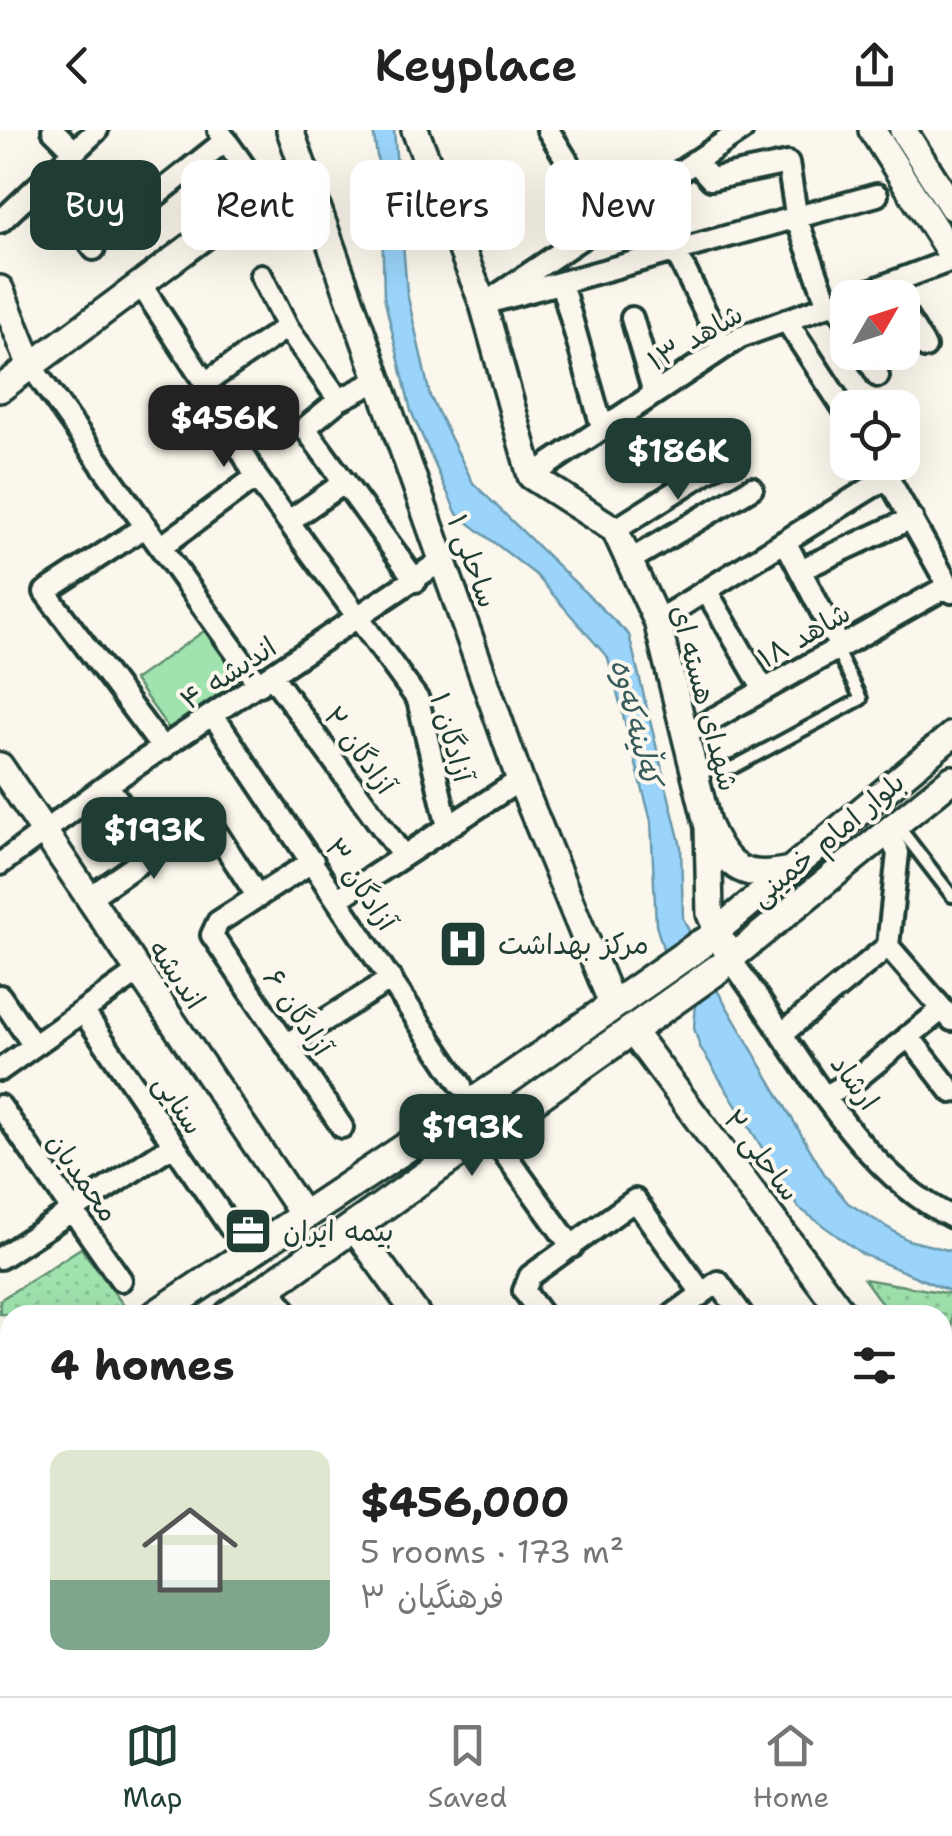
<!DOCTYPE html>
<html lang="en">
<head>
<meta charset="utf-8">
<style>
  body { margin:0; font-family:"Shantell Sans","Playpen Sans Arabic",sans-serif; background:#f6f6f6; color:#222; height:100vh; display:flex; flex-direction:column; font-size:38px; white-space:nowrap }
  * { box-sizing:border-box; margin:0 }
  p { font-size:32px; color:#767676 }
  .icon { flex:none; width:55px; height:55px; fill:none; stroke:currentColor; stroke-width:2; stroke-linecap:round; stroke-linejoin:round }
  .map { position:relative; flex:1; overflow:hidden }
  .panel { position:absolute; left:0px; top:1175px; width:952px; height:392px; display:flex; flex-direction:column; background:#fff; border-radius:30px 30px 0 0; box-shadow:0 10px 40px #0002 }
  .panel>* { flex:none }
  .banner { position:absolute; left:30px; top:30px; width:892px; height:90px; display:flex; gap:20px }
  .needle { width:65px; rotate:51deg }
  .tools { position:absolute; left:830px; top:150px; display:grid; gap:20px }
  .tools a { display:grid; place-items:center; width:90px; height:90px; border-radius:20px; background:#fff; box-shadow:0 10px 40px #0002; font-size:50px }
  .price { position:absolute; translate:-50% -85px; padding:0 22px; border-radius:20px; background:#1f3d34; color:#fff; font-size:32px; line-height:65px; filter:drop-shadow(0 2px 5px #0008) }
  .price::after { content:''; position:absolute; left:50%; top:60px; width:30px; height:22px; margin-left:-15px; background:inherit; clip-path:polygon(0 0,100% 0,50% 100%) }
  .price.active { background:#222; color:#fff }
  ul { padding:0; list-style:none }
  li { display:flex; align-items:center; gap:30px; height:250px; padding:0 50px }
  li span { display:grid; place-items:center; flex:none; width:280px; height:200px; border-radius:20px; color:#555 }
  li>.icon { margin-inline-start:auto }
  span .icon { width:120px; height:120px; fill:#fffc; stroke-width:1 }
  li b { font-size:42px }
  h2 { display:flex; justify-content:space-between; align-items:center; height:120px; padding:0 50px; font-size:42px }
  .tag { padding:0 35px; border-radius:20px; background:#fff; box-shadow:0 10px 40px #0002; font-size:35px; line-height:90px }
  .tag.active { background:#1f3d34; color:#fff }
  header { display:flex; justify-content:space-between; align-items:center; height:130px; padding:0 50px; background:#fff; font-size:45px; font-weight:600 }
  .dock { display:flex; justify-content:space-around; align-items:center; height:140px; border-top:2px solid #e0e0e0; background:#fff; font-size:28px; color:#767676 }
  .dock a { display:grid; justify-items:center; gap:5px }
  .dock .active { color:#1f3d34 }
  .map>svg:first-child { display:block }
  .grass { fill:#a0e3ae; stroke:#609071; stroke-width:2.5 }
  .park { fill:url(#park-dots); stroke:#609071; stroke-width:2.5 }
  .water { fill:#9ad4fa; stroke:#6998ab; stroke-width:2.5 }
  .lines { fill:none; stroke-linecap:round; stroke-linejoin:round }
  .service-casing { stroke:#1f3d34; stroke-width:18 }
  .minor-casing { stroke:#1f3d34; stroke-width:28 }
  .tertiary-casing { stroke:#1f3d34; stroke-width:32 }
  .secondary-casing { stroke:#1f3d34; stroke-width:35 }
  .service { stroke:#fbf7ec; stroke-width:10 }
  .minor { stroke:#fbf7ec; stroke-width:20 }
  .tertiary { stroke:#fbf7ec; stroke-width:25 }
  .secondary { stroke:#fbf7ec; stroke-width:28 }
  .labels { text-anchor:middle; stroke-width:8; stroke-linejoin:round; paint-order:stroke }
  .street-label { font-size:28px; fill:#1f3d34; stroke:#fbf7ec }
  .poi-label { font-size:28px; fill:#1f3d34; stroke:#fbf7ec; text-anchor:start }
  .water-label { font-size:30px; font-style:italic; fill:#385b5c; stroke:#fbf7ec }
</style>
</head>
<body>
<header><svg class="icon" aria-label="back" viewBox="0 0 24 24"><path d="M15 5l-7 7 7 7"/></svg>Keyplace<svg class="icon" aria-label="share" viewBox="0 0 24 24"><path d="M12 15V3M7 8l5-5 5 5M5 13v7h14v-7"/></svg></header>
<div class="map">
<svg width="952" height="1566" viewBox="0 0 952 1566">
  <defs>
    <pattern id="park-dots" width="8" height="8" patternUnits="userSpaceOnUse" patternTransform="scale(2.5)"><rect width="8" height="8" fill="#a0e3ae"/><path d="M2 2h.1M6 6h.1" fill="none" stroke="#89c496" stroke-width="1.8" stroke-linecap="round"/></pattern>
  </defs>
  <rect width="100%" height="100%" fill="#fbf7ec"/>
  <filter id="ink" filterUnits="userSpaceOnUse"><feTurbulence type="fractalNoise" baseFrequency=".01" numOctaves="2"/><feDisplacementMap in="SourceGraphic" scale="20" xChannelSelector="R" yChannelSelector="G"/><feConvolveMatrix kernelMatrix="1 2 1 2 8 2 1 2 1" color-interpolation-filters="sRGB"/></filter>
  <g filter="url(#ink)">
    <path class="grass" d="M207 499 241 548 169 599 134 550Z
      M0 1283 10 1292V1433L0 1444Z"/>
    <path class="park" d="M81 1118 125 1177 112 1185 0 1184V1170Z
      M864 1149 952 1164V1271L943 1258 942 1185H890Z"/>
    <path class="water" d="M373 0H394L407 163 430 266 473 353 629 505 681 717 683 788 717 860 825 1045 848 1073 908 1110 952 1121V1162L862 1124 799 1078 700 917 694 898 696 874 665 825 656 795 651 691 608 528 536 445 457 384 411 281 384 167 381 52Z"/>
    <g class="lines">
      <g class="service-casing">
        <path id="service" d="M698 642 734 637 861 569 836 519
          M898 696 952 766"/>
      </g>
      <g class="minor-casing">
        <path id="minor" d="M53 0 73 20
          M548 0 605 92
          M219 1 263 63
          M695 31 711 49 788 33 797 90 828 175
          M44 51 94 119
          M647 63 723 218
          M153 68 226 10
          M0 92 97 0
          M261 145 287 197 339 270
          M141 155 205 253 256 347 418 570 448 697
          M562 156 602 297
          M493 168 742 0
          M850 168 952 130
          M836 173 848 193
          M483 174 877 65
          M902 180 925 217
          M632 188 654 263
          M786 190 848 285
          M864 222 878 246
          M31 236 259 555
          M377 251 339 270 305 298 416 451
          M205 253 287 197
          M879 332 952 462
          M531 346 740 207 848 168
          M289 391 345 352
          M146 396 45 462 163 619
          M615 400 736 323
          M785 411 840 517
          M161 417 256 347
          M629 431 752 358
          M800 440 912 388
          M706 460 764 560
          M657 491 888 347
          M273 547 403 726
          M213 585 461 955
          M688 603 948 456
          M107 655 155 721
          M888 703 898 723 888 816 952 890
          M313 731 218 792 212 805 342 997
          M0 734 107 655 441 431
          M90 767 200 691 210 693 258 767
          M338 769 520 650
          M730 829C794 913 855 1041 952 1087
          M0 866 34 916
          M83 881 230 1097
          M783 903 888 816
          M908 906 952 962
          M287 914 391 849
          M0 940 138 842
          M828 965 856 949 940 881
          M0 976 121 1150
          M489 1002 572 1117
          M0 1128 173 1015
          M269 1156 288 1185
          M542 1185 524 1161 530 1146 635 1070 702 1163
          M673 1185 718 1152 742 1185
          M942 1488 952 1500
          M231 1558 238 1566
          M311 1558 317 1566
          M380 1558 385 1566
          M516 1558 519 1566
          M567 1558 573 1566
          M854 1558 861 1566
          M351 1566 364 1558"/>
      </g>
      <g class="tertiary-casing">
        <path id="tertiary" d="M290 0 520 650 613 876
          M415 0 483 174 531 346 615 400 657 491 708 697 710 784 730 829
          M872 0 952 126
          M903 0 952 77
          M0 159 31 236
          M0 259 299 36
          M0 636 304 1086
          M709 698C728 740 746 750 790 740
          M706 810 952 605
          M718 839 952 649
          M632 901 844 1185
          M354 1098 417 1185
          M942 1316 952 1329
          M680 1558 686 1566
          M935 1566 952 1554"/>
      </g>
      <g class="secondary-casing">
        <path id="secondary" d="M156 1185 504 952 701 814
          M229 1185 718 839
          M0 1249 10 1255
          M0 1484 10 1477
          M87 1558 93 1566
          M137 1558 143 1566"/>
      </g>
      <use href="#service" class="service"/>
      <use href="#minor" class="minor"/>
      <use href="#tertiary" class="tertiary"/>
      <use href="#secondary" class="secondary"/>
    </g>
  </g>
  <defs>
    <g id="hospital-square" transform="scale(2.5)"><rect x="-9" y="-9" width="18" height="18" rx="4" fill="#1f3d34" stroke="#fbf7ec"/><path d="M-5-5h3v3.5h4V-5h3V5h-3V1.5h-4V5h-3Z" fill="#fff"/></g>
    <g id="office-square" transform="scale(2.5)"><rect x="-9" y="-9" width="18" height="18" rx="4" fill="#1f3d34" stroke="#fbf7ec"/><path d="M-6-3h4V-5.5h4V-3h4V5H-6ZM-1-4.5V-3h2v-1.5ZM-6 0V1H6V0Z" fill="#fff"/></g>
  </defs>
  <g fill-rule="evenodd">
    <use href="#hospital-square" x="463" y="814"/>
    <use href="#office-square" x="248" y="1101"/>
  </g>
  <g class="labels">
    <g class="street-label">
      <text transform="translate(695 207) rotate(-30)" y="10">شاهد ۱۳</text>
      <text transform="translate(473 431) rotate(70)" y="10">ساحلی ۱</text>
      <text transform="translate(804 505) rotate(-30)" y="10">شاهد ۱۸</text>
      <text transform="translate(228 543) rotate(-33)" y="10">اندیشه ۴</text>
      <text transform="translate(705 568) rotate(75)" y="10">شهدای هسته ای</text>
      <text transform="translate(452 607) rotate(74)" y="10">آزادگان ۱</text>
      <text transform="translate(360 620) rotate(54)" y="10">آزادگان ۲</text>
      <text transform="translate(827 709) rotate(-40)" y="10">بلوار امام خمینی</text>
      <text transform="translate(361 754) rotate(56)" y="10">آزادگان ۳</text>
      <text transform="translate(177 844) rotate(56)" y="10">اندیشه</text>
      <text transform="translate(298 882) rotate(56)" y="10">آزادگان ۶</text>
      <text transform="translate(855 952) rotate(54)" y="10">ارشاد</text>
      <text transform="translate(179 974) rotate(56)" y="10">سنایی</text>
      <text transform="translate(762 1025) rotate(53)" y="10">ساحلی ۲</text>
      <text transform="translate(83 1047) rotate(55)" y="10">محمدیان</text>
    </g>
    <g class="poi-label">
      <text x="498" y="824">مرکز بهداشت</text>
      <text x="283" y="1111">بیمه ایران</text>
    </g>
    <g class="water-label">
      <text transform="translate(636 592) rotate(76)" y="10">کەڵینەکەوە</text>
    </g>
  </g>
</svg>
<div class="tools">
<a><svg class="needle" viewBox="-14 -14 28 28"><path d="M0-13l5 13h-10z" fill="#e53935"/><path d="M0 13l5-13h-10z" fill="#767676"/></svg></a>
<a><svg class="icon" aria-label="locate" viewBox="0 0 24 24"><circle cx="12" cy="12" r="6"/><path d="M12 2v4M12 18v4M2 12h4M18 12h4"/></svg></a>
</div>
<b class="price active" style="left:224px;top:340px">$456K</b>
<b class="price" style="left:678px;top:373px">$186K</b>
<b class="price" style="left:154px;top:752px">$193K</b>
<b class="price" style="left:472px;top:1049px">$193K</b>
<div class="banner">
<a class="tag active">Buy</a>
<a class="tag">Rent</a>
<a class="tag">Filters</a>
<a class="tag">New</a>
</div>
<section class="panel">
<h2>4 homes<svg class="icon" aria-label="filters" viewBox="0 0 24 24"><path d="M4 7h16M4 17h16"/><circle cx="9" cy="7" r="2"/><circle cx="15" cy="17" r="2"/></svg></h2>
<ul>
<li><span style="background:linear-gradient(#dfe7d0 65%,#7fa58c 0)"><svg class="icon" aria-label="home" viewBox="0 0 24 24"><path d="M3 11l9-7 9 7M6 9v11h12V9"/></svg></span><div><b>$456,000</b><p>5 rooms · 173 m²</p><p>فرهنگیان ۳</p></div></li>
</ul>
</section>
</div>
<nav class="dock">
<a class="active"><svg class="icon" aria-label="map" viewBox="0 0 24 24"><path d="M3 6l6-2 6 2 6-2v14l-6 2-6-2-6 2zM9 4v14M15 6v14"/></svg>Map</a>
<a><svg class="icon" aria-label="saved" viewBox="0 0 24 24"><path d="M7 4h10v16l-5-4-5 4z"/></svg>Saved</a>
<a><svg class="icon" aria-label="home" viewBox="0 0 24 24"><path d="M3 11l9-7 9 7M6 9v11h12V9"/></svg>Home</a>
</nav>
</body>
</html>
